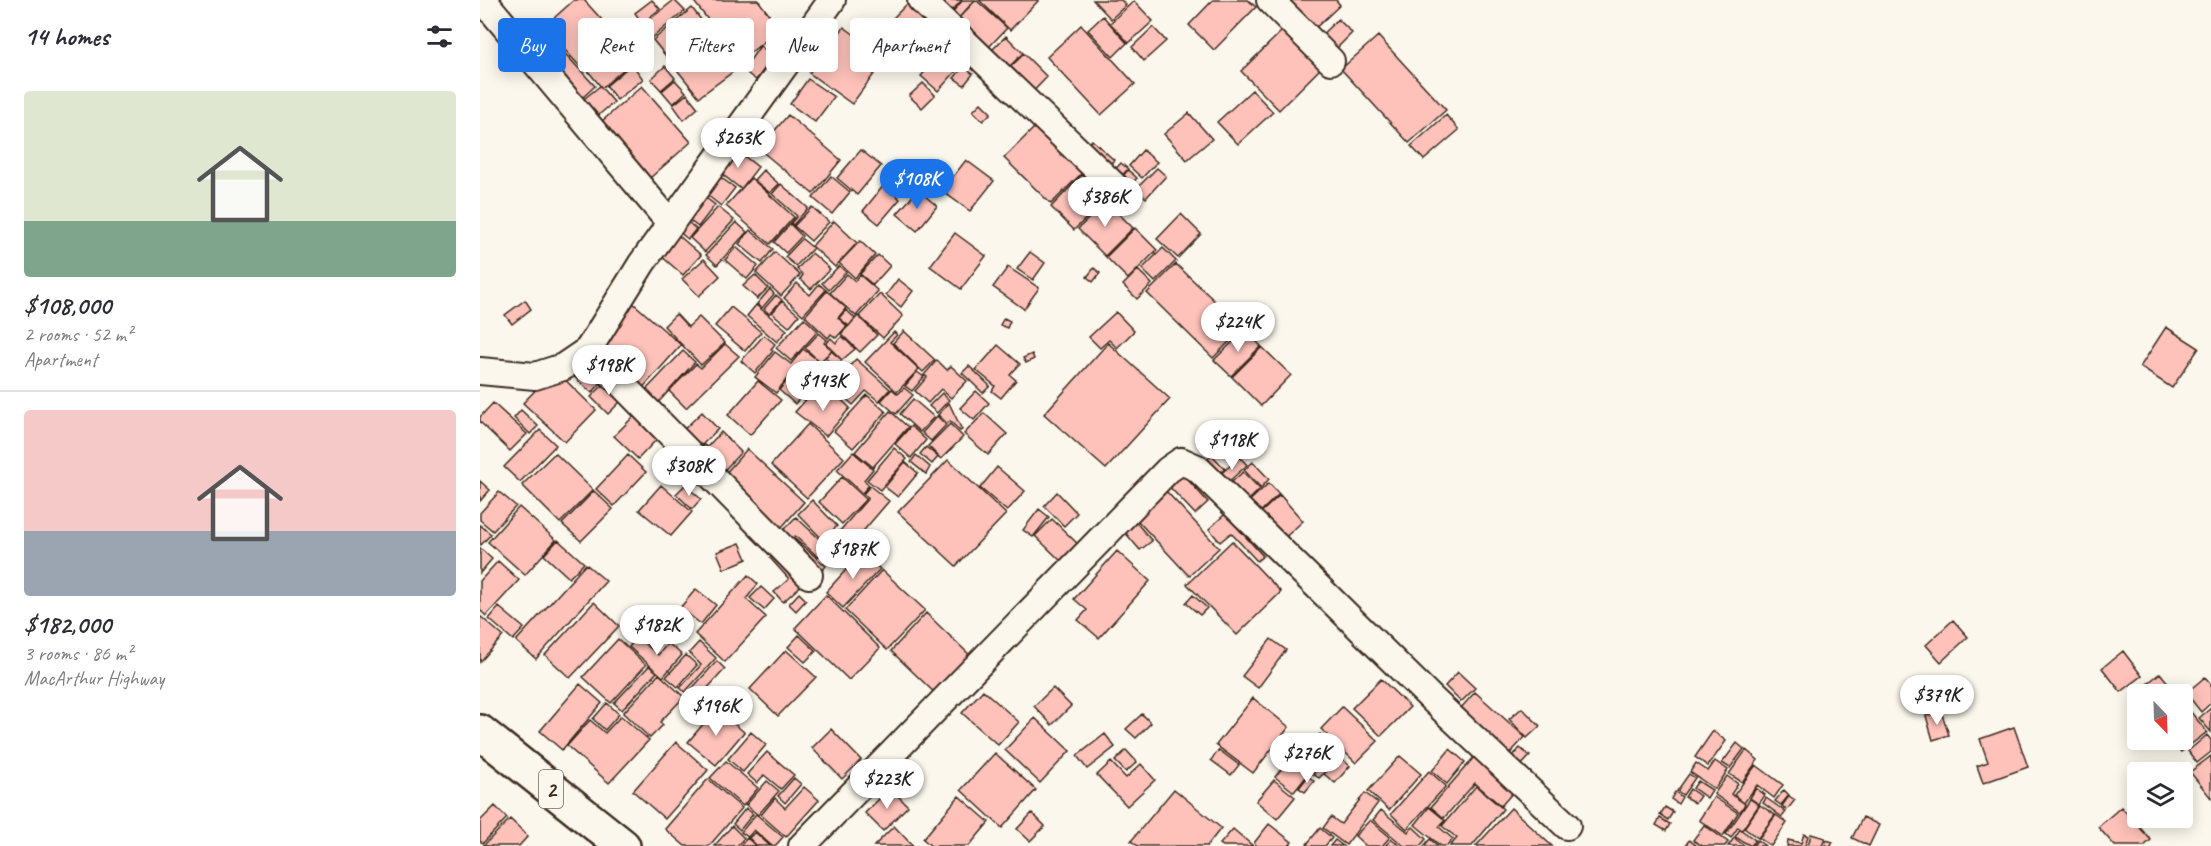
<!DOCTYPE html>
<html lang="en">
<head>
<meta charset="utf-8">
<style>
  body { margin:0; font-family:Caveat,sans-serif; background:#f2f2f3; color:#2b2b33; height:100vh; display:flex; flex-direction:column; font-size:22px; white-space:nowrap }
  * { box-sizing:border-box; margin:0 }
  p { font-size:20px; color:#7c7c81 }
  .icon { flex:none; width:33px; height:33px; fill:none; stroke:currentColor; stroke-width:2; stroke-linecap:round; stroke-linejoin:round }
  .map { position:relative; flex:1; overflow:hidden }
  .details { display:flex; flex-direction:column; background:#fff; width:480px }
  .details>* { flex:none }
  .banner { position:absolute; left:18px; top:18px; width:570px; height:54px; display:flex; gap:12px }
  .needle { width:39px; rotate:157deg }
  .fabs { position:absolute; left:1647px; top:684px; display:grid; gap:12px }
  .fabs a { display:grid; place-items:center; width:66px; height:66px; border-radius:6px; background:#fff; box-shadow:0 3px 15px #0003; font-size:30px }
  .price { position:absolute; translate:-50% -51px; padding:0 14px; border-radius:21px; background:#fff; color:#222; font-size:20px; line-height:39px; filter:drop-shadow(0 2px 3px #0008) }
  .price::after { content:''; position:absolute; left:50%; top:36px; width:18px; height:14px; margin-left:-9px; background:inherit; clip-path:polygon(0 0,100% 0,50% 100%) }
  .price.selected { background:#1a73e8; color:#fff }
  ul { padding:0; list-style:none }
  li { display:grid; align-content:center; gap:12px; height:318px; padding:0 24px }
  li+li { border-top:2px solid #e1e1e2 }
  li span { display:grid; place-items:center; height:186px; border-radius:6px; color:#555 }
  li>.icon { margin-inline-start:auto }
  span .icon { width:108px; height:108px; fill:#fffc; stroke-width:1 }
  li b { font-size:26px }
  h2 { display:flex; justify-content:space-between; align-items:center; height:72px; padding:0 24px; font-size:26px }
  .chip { padding:0 21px; border-radius:6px; background:#fff; box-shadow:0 3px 15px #0003; font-size:21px; line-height:54px }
  .chip.selected { background:#1a73e8; color:#fff }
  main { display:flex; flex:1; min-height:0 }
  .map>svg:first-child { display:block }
  .building { fill:#fec2ba; stroke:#3b2a1e; stroke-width:1.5 }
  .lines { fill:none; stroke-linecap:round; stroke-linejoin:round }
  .street-casing { stroke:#3b2a1e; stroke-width:30 }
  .highway-casing { stroke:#3b2a1e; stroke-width:38 }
  .street { stroke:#fbf7ec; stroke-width:26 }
  .highway { stroke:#fbf7ec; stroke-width:33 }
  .labels { text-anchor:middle; stroke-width:4.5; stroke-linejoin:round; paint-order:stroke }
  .shield { fill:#fbf7ec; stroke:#75685c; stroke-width:1.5 }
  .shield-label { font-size:22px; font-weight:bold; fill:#3b2a1e }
</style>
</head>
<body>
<main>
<section class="details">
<h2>14 homes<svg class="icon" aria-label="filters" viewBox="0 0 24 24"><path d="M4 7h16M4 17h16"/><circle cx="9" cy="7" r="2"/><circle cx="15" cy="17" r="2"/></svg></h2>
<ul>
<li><span style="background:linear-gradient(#dfe7d0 70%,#7fa58c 0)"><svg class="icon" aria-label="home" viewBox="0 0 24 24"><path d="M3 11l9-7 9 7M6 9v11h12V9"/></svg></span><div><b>$108,000</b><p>2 rooms · 52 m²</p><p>Apartment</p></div></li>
<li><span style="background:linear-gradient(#f6c9c9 65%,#9aa5b1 0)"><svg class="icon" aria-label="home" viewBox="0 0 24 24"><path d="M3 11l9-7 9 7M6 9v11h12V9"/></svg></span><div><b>$182,000</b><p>3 rooms · 86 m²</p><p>MacArthur Highway</p></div></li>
</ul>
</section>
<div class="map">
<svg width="1731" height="846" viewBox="0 0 1731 846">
  <rect width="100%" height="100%" fill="#fbf7ec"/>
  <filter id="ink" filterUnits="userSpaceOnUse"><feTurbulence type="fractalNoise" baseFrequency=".0167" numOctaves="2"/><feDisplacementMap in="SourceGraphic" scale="12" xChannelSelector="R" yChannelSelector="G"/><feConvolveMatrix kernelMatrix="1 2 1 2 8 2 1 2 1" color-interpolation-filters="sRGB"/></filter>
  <g filter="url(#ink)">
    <path class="building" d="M94 0H104L141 41 105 72 64 27Z
      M172 0 180 9 162 23 155 13Z
      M194 0 205 11 168 41 158 29Z
      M219 0H278L300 29 260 61 215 3Z
      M445 0H482L465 18Z
      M483 0H495L475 22 469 16Z
      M496 0 527 28 506 50 475 22Z
      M499 0H559L530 30Z
      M613 0H641L646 5 631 19Z
      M733 0H768L776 7 734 50 709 25Z
      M796 0H856L860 5 829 34Z
      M654 1 673 21 649 43 630 23Z
      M428 3 469 43 443 71 400 31Z
      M212 8 258 68 219 97 173 40Z
      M623 16 647 43 633 57 608 30Z
      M858 19 872 33 851 54 837 39Z
      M601 25 655 84 621 115 567 57Z
      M364 27 406 58 372 104 329 73Z
      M673 27 686 41 664 61 652 47Z
      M805 28 843 66 799 110 761 71Z
      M63 30 115 86 100 100 48 45Z
      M526 36 543 53 521 75 504 58Z
      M898 36 966 110 929 143 861 69Z
      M139 44 153 61 122 88 108 71Z
      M470 44 487 59 458 91 441 76Z
      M280 46 294 56 276 80 263 70Z
      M544 54 567 77 546 99 522 75Z
      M152 64 163 79 137 100 126 86Z
      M185 66 195 78 181 90 171 79Z
      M483 67 493 74 484 85 474 78Z
      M328 79 354 97 335 122 310 104Z
      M195 80 206 92 193 104 182 91Z
      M443 83 455 95 442 108 429 96Z
      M120 86 134 102 114 119 100 102Z
      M162 86 211 142 170 178 121 122Z
      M772 90 793 112 758 144 737 122Z
      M207 94 218 108 204 120 193 105Z
      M501 103 511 113 503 121 493 111Z
      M709 113 732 139 707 160 684 134Z
      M308 115 361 160 333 194 279 149Z
      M966 115 979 130 944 160 931 146Z
      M556 126 603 172 571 204 524 158Z
      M612 140 634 160 624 170 602 150Z
      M255 149 278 167 261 189 238 171Z
      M381 150 401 166 377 195 357 178Z
      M663 150 677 162 662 178 649 166Z
      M486 160 514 181 490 211 462 191Z
      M641 163 648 169 634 184 627 178Z
      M677 168 686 176 666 198 656 189Z
      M283 170 299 184 290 193 274 180Z
      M648 170 657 178 643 193 635 185Z
      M236 174 255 188 241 206 222 191Z
      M602 175 626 199 594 230 571 207Z
      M351 176 370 192 352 214 333 198Z
      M271 178 314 217 290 244 246 206Z
      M301 184 328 208 313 225 311 223 317 216 292 194Z
      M404 185 420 199 399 224 383 211Z
      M438 190 457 206 437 231 417 214Z
      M221 194 235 205 218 227 204 216Z
      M626 201 653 228 625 256 598 229Z
      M238 207 254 220 225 252 210 238Z
      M332 207 349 222 331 241 314 226Z
      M701 214 721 234 698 258 677 239Z
      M201 216 216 229 208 239 199 232Z
      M354 221 377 243 355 267 332 246Z
      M256 222 267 232 237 265 226 255Z
      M310 224 322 236 306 253 294 242Z
      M655 228 677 250 648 279 626 257Z
      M270 230 293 249 282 263 259 244Z
      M475 233 506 256 481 289 450 266Z
      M198 235 221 255 203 275 180 255Z
      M322 239 333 248 316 266 305 257Z
      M380 241 395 255 375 278 359 263Z
      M256 247 278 266 267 279 245 260Z
      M683 248 696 261 675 282 662 269Z
      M295 252 320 275 301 296 276 273Z
      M550 252 565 263 553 280 537 269Z
      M332 253 350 269 331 289 320 279 323 275 317 269Z
      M398 255 410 266 393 285 380 274Z
      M224 259 240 276 219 296 202 279Z
      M696 264 763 328 733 358 667 293Z
      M359 266 366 272 349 290 342 283Z
      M528 267 559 288 544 309 513 287Z
      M614 268 620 273 613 282 607 277Z
      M658 270 672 284 657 299 643 285Z
      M367 274 375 281 380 275 398 291 376 316 350 293Z
      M275 275 288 288 277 299 263 286Z
      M418 279 433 291 421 307 406 295Z
      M317 283 330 295 339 284 346 290 323 315 304 298Z
      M290 289 294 294 282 308 277 304Z
      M347 291 366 308 358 318 367 326 356 338 351 334 348 338 325 316Z
      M400 294 423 316 403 338 379 316Z
      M296 295 302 300 289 314 284 309Z
      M45 300 51 309 32 324 25 315Z
      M302 301 319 315 309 327 292 313Z
      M153 303 201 345 159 392 111 351Z
      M276 305 307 330 297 342 267 316Z
      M251 307 281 332 265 351 235 326Z
      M366 310 375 318 369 326 359 318Z
      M636 312 654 331 637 348 629 340 620 348 609 337Z
      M196 314 208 327 219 317 245 343 221 365 184 326Z
      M378 316 397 335 380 352 361 334Z
      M324 318 338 331 311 361 296 348Z
      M524 318 530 321 527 328 520 325Z
      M1686 327 1719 348 1692 388 1660 367Z
      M765 330 781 346 751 376 734 360Z
      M424 331 455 360 443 372 413 343Z
      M414 332 417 335 410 342 439 369 417 392 385 362Z
      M339 333 347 340 344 343 352 350 340 362 325 348Z
      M284 335 295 344 291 349 293 351 275 373 261 361Z
      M362 336 375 349 362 360 346 344 351 338 356 343Z
      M628 343 690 399 626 469 564 414Z
      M245 344 259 356 206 408 189 391 216 364 221 368Z
      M518 345 540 364 530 375 536 380 521 398 512 391 515 386 496 370Z
      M782 347 811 375 781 406 752 377Z
      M323 349 339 361 327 376 316 367 296 393 275 377 295 352 311 364Z
      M203 351 215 362 176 405 163 393Z
      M351 351 362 360 356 367 345 358Z
      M552 354 554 359 546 363 543 358Z
      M105 356 127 376 112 393 90 373Z
      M376 359 410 389 399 401 386 391 373 405 352 386Z
      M457 360 467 370 471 366 487 381 471 398 461 389 448 403 435 391 447 377 444 375Z
      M489 366 510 386 503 393 482 373Z
      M336 367 343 372 315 404 299 390 316 371 326 379Z
      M347 369 353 374 336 396 330 391Z
      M75 370 116 410 85 442 43 403Z
      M437 372 444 377 432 391 425 386Z
      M130 378 147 395 128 414 111 397Z
      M278 381 301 400 270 435 248 415Z
      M424 388 433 395 416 414 401 401 412 389 418 394Z
      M350 389 370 408 346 436 315 412 331 394 341 401Z
      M496 391 509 403 494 420 480 408Z
      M462 393 469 400 457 413 449 406Z
      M387 395 406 412 373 448 354 431Z
      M433 399 454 417 440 432 420 414Z
      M13 403 47 434 30 451 0 422V417Z
      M469 403 482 430 480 431 470 421 467 423 458 415Z
      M41 410 58 426 50 434 34 418Z
      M410 411 428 427 393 467 375 452Z
      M222 412 238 429 214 453 198 435Z
      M504 413 527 434 508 455 484 434Z
      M154 416 177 439 158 459 134 436Z
      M457 416 466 425 451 441 442 433Z
      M328 424 364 458 327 498 291 465Z
      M470 424 483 437 461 459 448 446Z
      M431 426 446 440 431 458 415 444Z
      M60 430 76 445 40 482 24 467Z
      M241 432 261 452 240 475 215 455 224 445 227 447Z
      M446 447 458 457 452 464 440 454Z
      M414 448 427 459 400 490 387 480Z
      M267 449 324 502 301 528 244 475Z
      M373 452 393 469 384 480 389 485 382 493 357 470Z
      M75 453 113 490 80 523 42 485Z
      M148 455 166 472 134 506 116 489Z
      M436 455 450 467 446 474 431 462Z
      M732 455 745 469 732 481 719 467Z
      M760 457 767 465 745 485 737 477Z
      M468 460 526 514 476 566 418 512Z
      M425 462 438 473 418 497 405 487Z
      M773 462 789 479 781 488 764 470Z
      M517 467 545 491 527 511 500 488Z
      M698 469 728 502 715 514 684 481Z
      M763 472 780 489 761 508 743 490Z
      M362 477 386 499 362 524 339 502Z
      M0 481 10 490 0 501Z
      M789 483 799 494 773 519 763 507Z
      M181 485 212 512 191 536 159 510Z
      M205 485 221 499 212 509 196 494Z
      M390 486 409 501 367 550 353 539 388 498 383 494Z
      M114 491 133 509 101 541 82 524Z
      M686 491 739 548 709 576 656 519Z
      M19 492 36 506 13 531 0 520V513Z
      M577 492 597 513 584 526 564 506Z
      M800 495 823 521 799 543 776 517Z
      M332 500 357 526 343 540 318 514Z
      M39 507 76 540 45 575 8 542Z
      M559 509 569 517 553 537 543 530Z
      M745 514 783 556 777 561 751 533 740 542 729 529Z
      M316 517 348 547 338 557 315 536 305 546 296 537Z
      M572 519 601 547 584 564 555 536Z
      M654 520 672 541 660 550 643 530Z
      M0 525 11 534 1 545 0 544Z
      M315 539 346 566 336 577 305 550Z
      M78 540 104 563 89 578 64 555Z
      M752 541 801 592 757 635 707 584Z
      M260 543 267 559 244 569 237 552Z
      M0 548 12 559 0 573Z
      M298 550 327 580 303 602 294 592 309 579 290 558Z
      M637 551 670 581 619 638 598 620 607 610 594 599Z
      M382 552 400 569 363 608 346 592Z
      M18 561 39 580 6 616 0 610V581Z
      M106 564 126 581 56 659 36 641Z
      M402 570 445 610 407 650 365 610Z
      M268 575 278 584 266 599 286 617 245 662 215 634Z
      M281 587 294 599 284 610 270 598Z
      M216 589 236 605 221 624 200 608Z
      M319 593 326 600 316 611 309 604Z
      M346 595 400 648 369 680 315 628Z
      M713 595 727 608 720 615 706 603Z
      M114 602 139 626 90 678 65 655Z
      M19 607 44 628 33 640 9 619Z
      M174 609 193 624 183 637 163 623Z
      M446 613 495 660 459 697 411 651Z
      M0 616 23 636 0 662Z
      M1473 620 1488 637 1461 662 1446 645Z
      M319 635 336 651 325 662 308 647Z
      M157 637 178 655 188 643 202 655 183 677 149 647Z
      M138 639 166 665 131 703 103 677Z
      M791 639 806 650 778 688 762 676Z
      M219 642 236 658 205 692 200 688 221 665 209 653Z
      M306 650 336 677 298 716 270 689Z
      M1643 651 1662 676 1641 692 1622 668Z
      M206 655 217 665 198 687 186 677Z
      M237 661 245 669 215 702 206 695Z
      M169 666 177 672 142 710 134 703Z
      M978 672 995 688 981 702 965 686Z
      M1680 673 1697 694H1658V697L1655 694Z
      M179 674 204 697 180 722 183 725 170 738 143 713Z
      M1725 677 1731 684V703L1721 712 1706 693Z
      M901 679 930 707 901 736 872 708Z
      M100 684 122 703 82 750 60 731Z
      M573 688 591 706 572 725 554 706Z
      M503 690 539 722 518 745 482 713Z
      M995 692 1045 737 1023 761 973 717Z
      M773 698 809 727 773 773 736 745Z
      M1702 701 1727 732 1701 752 1691 740H1702Z
      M127 703 139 714 125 730 113 719Z
      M862 707 898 741 876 763 841 729Z
      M1042 708 1060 726 1047 738 1029 719Z
      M1731 708V732L1719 718Z
      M236 709 264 732 236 765 208 742Z
      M1461 711 1469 735 1453 740 1446 716Z
      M662 714 671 723 656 738 646 729Z
      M141 716 169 740 129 783 87 746 110 720 125 733Z
      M555 718 590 751 560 783 525 750Z
      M1534 727 1548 767 1503 783 1497 766 1508 762 1500 739Z
      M351 729 381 760 362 779 332 748Z
      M1233 731 1246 741 1228 766 1215 757Z
      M271 732 286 745 263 772 248 759Z
      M625 734 635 747 607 769 597 756Z
      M840 734 855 746 838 767 823 755Z
      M1727 735 1731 740V752L1717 763 1708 751Z
      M196 742 228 770 185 819 153 791Z
      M1257 743 1264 749 1250 768 1242 763Z
      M855 748 862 753 846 771 840 766Z
      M1040 748 1050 756 1036 771 1027 762Z
      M970 749 985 762 967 784 952 771Z
      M646 750 657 762 646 772 635 761Z
      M739 750 759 765 751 775 731 760Z
      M1266 750 1278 760 1262 782 1249 774Z
      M287 752 314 775 301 789 284 775 277 783 267 774Z
      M815 752 834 767 814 792 795 777Z
      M515 753 556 790 522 828 481 790Z
      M920 756 941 774 909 810 888 791Z
      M995 756 1035 790 1021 806 995 783 964 818 951 807Z
      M1731 756V798L1710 772Z
      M860 757 870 766 855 783 844 774Z
      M246 761 278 788 263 806 230 778Z
      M1235 761 1248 770 1235 789 1210 772 1216 763 1228 771Z
      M631 762 646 778 661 764 675 780 647 806 617 775Z
      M1276 765 1303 785 1294 798 1277 785 1264 803 1254 795Z
      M839 767 845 772 839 778 833 774Z
      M949 771 966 786 927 829 911 814Z
      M1209 774 1215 778 1203 795 1197 791Z
      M828 776 834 781 825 792 819 788Z
      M1247 776 1258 784 1251 794 1265 804 1260 812 1234 794Z
      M314 778 321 784 305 803 298 796Z
      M228 779 262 808 229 846H205L185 829Z
      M794 780 815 797 797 819 776 801Z
      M287 781 299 791 278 815 266 805Z
      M1218 781 1232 790 1227 798 1213 788Z
      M996 786 1023 809 992 846H970L977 838 962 826Z
      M324 787 339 800 306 837 281 815 295 798 305 808Z
      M410 788 428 806 403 831 385 813Z
      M1276 788 1285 795 1279 804 1270 798Z
      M694 789 741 828 727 846H658L651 841Z
      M1210 789 1220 796 1215 803 1205 797Z
      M1304 790 1309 795 1301 805 1295 801Z
      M1195 792 1202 797 1198 804 1191 799Z
      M885 793 898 803 866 845 843 828 851 817 861 824Z
      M479 796 509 822 489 846H451L443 839Z
      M1309 796 1315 800 1307 810 1302 806Z
      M1234 797 1258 813 1243 836 1219 820Z
      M1286 798 1306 812 1302 817 1283 803Z
      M1270 799 1279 805 1262 830 1258 827 1251 838 1246 834Z
      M1280 805 1295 815 1278 838 1264 828Z
      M15 806 27 818 3 843 0 841V821Z
      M949 807 965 820 959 827 973 839 967 846H961L935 825Z
      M1185 807 1193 812 1188 820 1180 815Z
      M1641 807 1671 840 1664 846H1635L1618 827Z
      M266 808 273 814 260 830 253 824Z
      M1031 808 1060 835 1072 846H996Z
      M901 810 928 832 933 827 946 839 940 846H924L893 820Z
      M552 813 565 826 550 841 537 829Z
      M276 814 303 837 295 846H292L274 830 268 837 261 832Z
      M1296 815 1307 823 1291 846 1279 838Z
      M1383 817 1399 825 1389 846 1372 838Z
      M1180 818 1190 824 1186 831 1176 825Z
      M30 819 48 836 39 846H6L4 845Z
      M890 820 910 837 902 846H886L875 836Z
      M789 824 812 842 809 846H777L774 843Z
      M1224 825 1248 842 1245 846H1222L1213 840Z
      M252 826 264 838 257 846H234Z
      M414 826 433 846H394Z
      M840 828 852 838 845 846H829L827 844Z
      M753 829 773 846H743L740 844Z
      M1260 829 1275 840 1271 846 1255 837Z
      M275 832 290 846H277L269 838Z
      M1324 834 1328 836 1325 846H1307L1308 840 1321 843Z
      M1331 834 1345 838 1342 846H1328Z
      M267 838 276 846H260Z
      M1254 838 1265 846H1248Z
      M912 839 920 846H905Z
      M950 839 958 846H944Z
      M855 840 863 846H850Z
      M1209 840 1217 846H1205Z
      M1277 840 1285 846H1273Z
      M1346 840 1353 842 1351 846H1345Z"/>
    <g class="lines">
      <g class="street-casing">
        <path id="street" d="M3 0 191 224
          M441 0 645 196
          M790 0 851 61
          M108 350 329 575
          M0 371 55 376 83 367 108 350 162 263 352 0
          M322 846 688 470 701 461 717 468 952 699 1087 826"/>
      </g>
      <g class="highway-casing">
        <path id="highway" d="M0 732 143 846"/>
      </g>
      <use href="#street" class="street"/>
      <use href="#highway" class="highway"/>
    </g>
  </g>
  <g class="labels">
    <rect class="shield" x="59" y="770" width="24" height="38" rx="4.5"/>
    <g class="shield-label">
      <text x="71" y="797">2</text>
    </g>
  </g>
</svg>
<div class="fabs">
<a><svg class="needle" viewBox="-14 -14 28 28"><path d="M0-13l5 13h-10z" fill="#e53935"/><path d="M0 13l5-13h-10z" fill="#7c7c81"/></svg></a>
<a><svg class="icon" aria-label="layers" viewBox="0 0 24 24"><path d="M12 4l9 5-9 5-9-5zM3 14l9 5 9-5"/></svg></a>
</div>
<b class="price" style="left:258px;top:169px">$263K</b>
<b class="price selected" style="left:437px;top:210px">$108K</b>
<b class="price" style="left:625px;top:228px">$386K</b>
<b class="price" style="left:758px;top:353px">$224K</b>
<b class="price" style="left:129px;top:396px">$198K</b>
<b class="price" style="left:343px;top:412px">$143K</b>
<b class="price" style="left:752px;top:471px">$118K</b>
<b class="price" style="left:209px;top:497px">$308K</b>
<b class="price" style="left:373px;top:580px">$187K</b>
<b class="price" style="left:177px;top:656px">$182K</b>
<b class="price" style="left:1457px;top:726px">$379K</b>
<b class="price" style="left:236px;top:737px">$196K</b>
<b class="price" style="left:827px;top:784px">$276K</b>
<b class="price" style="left:407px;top:810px">$223K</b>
<div class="banner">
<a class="chip selected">Buy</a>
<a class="chip">Rent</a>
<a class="chip">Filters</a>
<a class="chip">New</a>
<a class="chip">Apartment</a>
</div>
</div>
</main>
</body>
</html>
